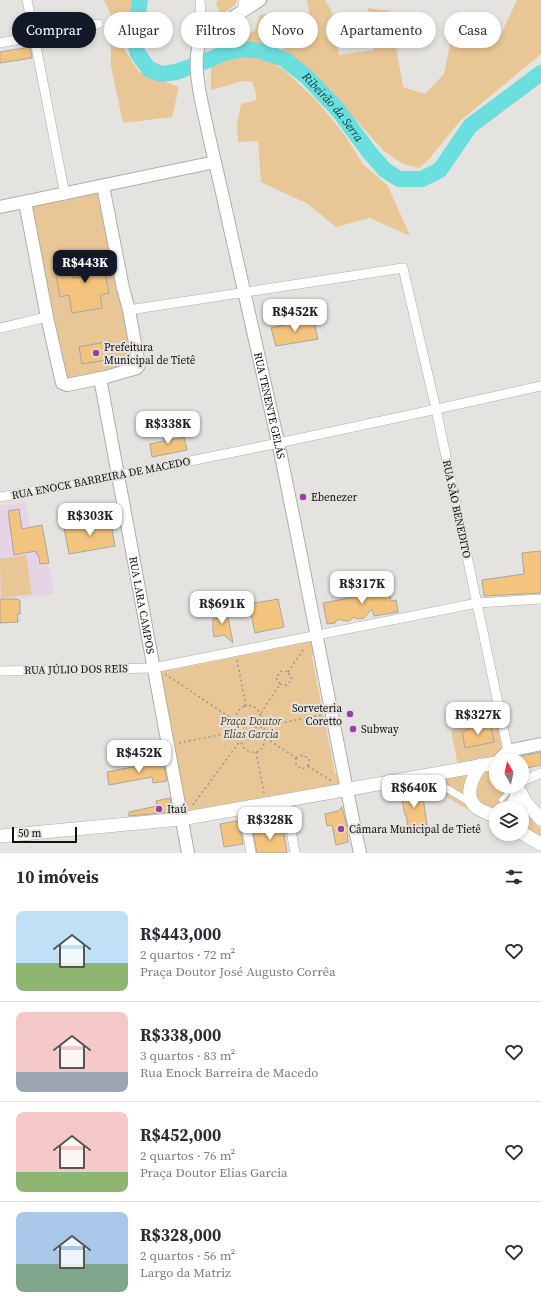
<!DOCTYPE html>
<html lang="pt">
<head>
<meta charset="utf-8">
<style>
  body { margin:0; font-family:"Source Serif 4",serif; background:#f7f7f7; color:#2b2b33; height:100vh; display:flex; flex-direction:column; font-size:15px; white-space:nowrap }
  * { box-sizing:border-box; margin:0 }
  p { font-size:13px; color:#7c7c81 }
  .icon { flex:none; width:22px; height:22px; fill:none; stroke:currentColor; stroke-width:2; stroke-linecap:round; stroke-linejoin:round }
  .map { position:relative; height:853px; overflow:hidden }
  .side { display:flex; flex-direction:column; background:#fff; flex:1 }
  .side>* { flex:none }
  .guide { position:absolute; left:12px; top:12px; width:517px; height:36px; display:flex; gap:8px }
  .needle { width:26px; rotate:351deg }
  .buttons { position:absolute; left:489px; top:753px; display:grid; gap:8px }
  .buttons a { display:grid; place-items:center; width:40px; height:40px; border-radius:50%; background:#fff; box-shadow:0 2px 6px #0003; font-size:20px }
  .scale { position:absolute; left:12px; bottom:10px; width:65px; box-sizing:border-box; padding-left:4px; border:2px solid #11100f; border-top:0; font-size:11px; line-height:14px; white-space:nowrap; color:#11100f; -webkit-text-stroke:3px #e5e3e0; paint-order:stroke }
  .price { position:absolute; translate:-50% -34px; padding:0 9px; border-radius:8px; background:#fff; color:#222; font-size:13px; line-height:26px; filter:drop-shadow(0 1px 2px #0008) }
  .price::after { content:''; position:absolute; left:50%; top:24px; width:12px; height:9px; margin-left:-6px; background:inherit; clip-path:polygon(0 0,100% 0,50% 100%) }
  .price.on { background:#111827; color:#fff }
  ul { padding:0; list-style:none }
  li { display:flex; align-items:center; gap:12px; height:100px; padding:0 16px }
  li+li { border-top:1px solid #e1e1e2 }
  li span { display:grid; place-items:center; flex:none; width:112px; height:80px; border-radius:8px; color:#555 }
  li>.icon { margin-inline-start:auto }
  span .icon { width:48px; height:48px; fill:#fffc; stroke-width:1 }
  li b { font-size:17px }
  h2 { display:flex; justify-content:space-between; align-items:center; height:48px; padding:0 16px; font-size:17px }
  .tag { padding:0 14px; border-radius:18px; background:#fff; box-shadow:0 2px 6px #0003; font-size:14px; line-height:36px }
  .tag.on { background:#111827; color:#fff }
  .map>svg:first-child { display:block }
  .education { fill:#e4d4e6 }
  .green { fill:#e8c695 }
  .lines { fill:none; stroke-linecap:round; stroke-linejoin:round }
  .river { stroke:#6bdede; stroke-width:16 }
  .building { fill:#f3c47d; stroke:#a8a6a4 }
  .service-casing { stroke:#afadaa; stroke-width:6 }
  .pedestrian-casing { stroke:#afadaa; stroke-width:8 }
  .minor-casing { stroke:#afadaa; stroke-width:10 }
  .tertiary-casing { stroke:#afadaa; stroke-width:14 }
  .secondary-casing { stroke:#afadaa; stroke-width:14 }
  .path { stroke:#999795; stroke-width:1.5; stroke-dasharray:2 3; stroke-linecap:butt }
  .service { stroke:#fff; stroke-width:4.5 }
  .pedestrian { stroke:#fff; stroke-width:7 }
  .minor { stroke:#fff; stroke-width:9 }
  .tertiary { stroke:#fff; stroke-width:12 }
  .secondary { stroke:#fff; stroke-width:13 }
  .poi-dot { fill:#9a3ea8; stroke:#e5e3e0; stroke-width:1.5 }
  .labels { text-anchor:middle; stroke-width:4; stroke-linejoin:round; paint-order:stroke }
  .poi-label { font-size:11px; fill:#11100f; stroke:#e5e3e0; text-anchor:start }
  .street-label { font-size:11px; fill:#11100f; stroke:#e5e3e0 }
  .park-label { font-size:11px; font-style:italic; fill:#4a3617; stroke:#e5e3e0 }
  .water-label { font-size:12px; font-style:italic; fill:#0a4141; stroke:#e5e3e0 }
</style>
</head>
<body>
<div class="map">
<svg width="541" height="853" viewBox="0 0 541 853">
  <rect width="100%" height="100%" fill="#e5e3e0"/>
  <path class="education" d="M25 502 30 527 42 525 54 594 20 599 21 622 0 623V506Z"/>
  <path class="green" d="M104 0H132L124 49 139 72 179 87 172 117 123 123 111 66 110 13Z
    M217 0H237L236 4 221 15 216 4Z
    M307 0H325L332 12 339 55 374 50 368 8 390 11 403 87 425 94 444 74 455 20 498 41 517 0H541V54L460 121 429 159 419 168 403 164 384 151 330 91 277 43 239 45 217 51 222 36 249 34 255 30 260 15 266 14 281 28 304 29 311 25Z
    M242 55 264 58 284 70 317 101 344 134 363 164 388 186 410 236 370 218 336 227 308 204 261 182 258 141 238 142 237 125 241 104 256 100V93L252 82 243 81 211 90V66Z
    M102 190 138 365 63 382 27 204Z
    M26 555 32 594 1 598 0 559Z
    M312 640 314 651 312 657 335 773 339 777 341 784 187 814 183 805 185 800 158 670 167 668 172 670 294 645 298 641Z
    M497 721 502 749 494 759 458 766 451 730Z
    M496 769V786H513L519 798 520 808H496V812L490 808 484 819 419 781Z
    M522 810 541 829V838L522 827Z"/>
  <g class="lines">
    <path class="river" id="s1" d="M140 0 134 40 138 54 149 69 161 74 176 72 206 61 225 53 242 49 261 51 284 59 307 77 338 110 370 153 385 170 399 179H422L440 170 470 126 541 73"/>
  </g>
  <path class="building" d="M30 47 32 58 0 63V52Z
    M101 250 109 293 100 295 102 308 72 313 69 295 60 297 55 270 71 268 72 278 87 276 84 254Z
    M313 318 318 339 276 346 271 328Z
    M110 341 113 359 82 364 79 347Z
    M166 424 171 440 184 437 187 450 152 457 150 444 164 441 161 425Z
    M19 509 22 529 42 525 49 563 40 564 38 554H36V551L14 555 8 511Z
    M110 519 115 546 69 554 64 528Z
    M541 551V593L484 596 482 580 524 574 522 553Z
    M387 581 391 601 396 600 398 612 374 616 372 609 364 618 358 619 354 617 349 621H344L338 619 335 623 327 624 323 603 370 594 368 584Z
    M0 599H17V600H20V614H17L18 622 0 623Z
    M278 599 284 627 255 633 249 604Z
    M225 606V612H227L233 643 224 635 214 637 213 631V619L219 618 217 608Z
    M484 725V727L491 726 494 742 465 748 462 732 468 730 467 729Z
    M541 752V765L522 769V760H518L517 757Z
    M163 761 167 781 153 783 152 777 109 785 107 772Z
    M422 791 427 825 408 828 406 815H405L401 794Z
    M170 798 173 812 129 816V812L157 806 156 801Z
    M342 807 348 831H347L348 842 336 845 332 825 327 826 325 814 338 811Z
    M237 821 239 822 243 844 224 847 220 824Z
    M272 827 273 829 283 827 287 853H257L253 832 264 830V828Z"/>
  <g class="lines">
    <g class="service-casing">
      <path id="service" d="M501 800 514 786"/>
    </g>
    <g class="pedestrian-casing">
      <path id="pedestrian" d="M426 776 471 803"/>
    </g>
    <g class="minor-casing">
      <path id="minor" d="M27 0 65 195
        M200 0 202 37
        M242 11 244 0
        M0 43 98 24
        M129 310 403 268 436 409 510 760
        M0 328 47 317
        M0 497C181 465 361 426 541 386
        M0 671 153 668 477 603 541 599
        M522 781 541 773
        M286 801 295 853
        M243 808 251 853"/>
    </g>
    <g class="tertiary-casing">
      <g id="tertiary">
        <path id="s2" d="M260 0 202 37C189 61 203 106 208 132 213 154 218 175 223 197 241 279 260 361 278 442 307 579 331 717 360 853"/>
        <path d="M25 202 47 317 62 383 67 385 106 377 137 368 139 365 129 310 123 288 103 186"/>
        <path d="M0 207 215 162"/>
        <path id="s3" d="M100 378 188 853"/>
        <path d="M499 760 508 751 541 744"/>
      </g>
    </g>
    <g class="secondary-casing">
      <path id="secondary" d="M481 765C473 776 463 796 476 807 481 811 490 814 496 817
        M517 786 526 803 541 819
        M511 808 516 798 518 788
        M522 833 541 844
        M0 836 181 819 496 763"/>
    </g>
    <path class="path" d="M237 660 246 706
      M288 672 305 647
      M165 674 237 722
      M280 684 287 685 292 679 288 672
      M280 684 276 678 281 671 288 672
      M244 706C248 705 252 705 256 708 265 715 274 763 246 750 240 745 234 721 237 713 238 710 241 708 244 706Z
      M261 713 280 684
      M255 728 322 715
      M266 738 296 758
      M179 743 238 731
      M256 752 264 793
      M296 758 303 755 309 759 308 766
      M296 758V765L302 769 308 766
      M308 766 332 781
      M193 805 240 741"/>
    <use href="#service" class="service"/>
    <use href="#pedestrian" class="pedestrian"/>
    <use href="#minor" class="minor"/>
    <use href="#tertiary" class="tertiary"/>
    <use href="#secondary" class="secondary"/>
  </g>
  <g class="poi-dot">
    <circle cx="96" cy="353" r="4"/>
    <circle cx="303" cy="497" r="4"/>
    <circle cx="350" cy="714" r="4"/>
    <circle cx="353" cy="729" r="4"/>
    <circle cx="159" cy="809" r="4"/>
    <circle cx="341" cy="829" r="4"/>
  </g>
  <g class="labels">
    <g class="poi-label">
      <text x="104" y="351">Prefeitura<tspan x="104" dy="13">Municipal de Tietê</tspan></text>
      <text x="311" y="501">Ebenezer</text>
      <text x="342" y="712" text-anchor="end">Sorveteria<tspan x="342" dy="13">Coretto</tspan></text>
      <text x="361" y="733">Subway</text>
      <text x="167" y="813">Itaú</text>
      <text x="349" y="833">Câmara Municipal de Tietê</text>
    </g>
    <g class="street-label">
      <text dy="4" stroke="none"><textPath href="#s2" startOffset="446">RUA TENENTE GELÁS</textPath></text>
      <text transform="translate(101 478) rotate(-11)" y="4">RUA ENOCK BARREIRA DE MACEDO</text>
      <text transform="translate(457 509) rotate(78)" y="4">RUA SÃO BENEDITO</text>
      <text dy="4" stroke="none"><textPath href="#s3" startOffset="231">RUA LARA CAMPOS</textPath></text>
      <text transform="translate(76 669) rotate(-1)" y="4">RUA JÚLIO DOS REIS</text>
    </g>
    <g class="park-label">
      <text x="251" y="725">Praça Doutor<tspan x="251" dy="13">Elias Garcia</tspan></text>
    </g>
    <g class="water-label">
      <text dy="4" stroke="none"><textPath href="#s1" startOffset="284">Ribeirão da Serra</textPath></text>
    </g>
  </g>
</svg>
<div class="buttons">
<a><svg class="needle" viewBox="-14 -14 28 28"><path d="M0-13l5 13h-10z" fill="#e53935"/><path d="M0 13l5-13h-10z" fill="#7c7c81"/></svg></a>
<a><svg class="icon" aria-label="layers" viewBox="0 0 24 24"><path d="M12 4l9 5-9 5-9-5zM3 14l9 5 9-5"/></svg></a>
</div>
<div class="scale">50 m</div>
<b class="price on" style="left:85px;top:284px">R$443K</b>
<b class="price" style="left:295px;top:333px">R$452K</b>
<b class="price" style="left:168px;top:445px">R$338K</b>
<b class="price" style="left:90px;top:537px">R$303K</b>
<b class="price" style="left:362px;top:605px">R$317K</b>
<b class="price" style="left:222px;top:625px">R$691K</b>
<b class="price" style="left:478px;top:736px">R$327K</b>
<b class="price" style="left:139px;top:774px">R$452K</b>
<b class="price" style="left:414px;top:809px">R$640K</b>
<b class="price" style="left:270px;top:841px">R$328K</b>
<div class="guide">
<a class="tag on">Comprar</a>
<a class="tag">Alugar</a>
<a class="tag">Filtros</a>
<a class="tag">Novo</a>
<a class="tag">Apartamento</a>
<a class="tag">Casa</a>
</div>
</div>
<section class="side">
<h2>10 imóveis<svg class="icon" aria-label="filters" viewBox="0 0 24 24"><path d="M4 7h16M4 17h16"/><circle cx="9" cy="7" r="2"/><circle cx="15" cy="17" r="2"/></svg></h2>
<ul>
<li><span style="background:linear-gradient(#bfe0f5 65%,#8fb573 0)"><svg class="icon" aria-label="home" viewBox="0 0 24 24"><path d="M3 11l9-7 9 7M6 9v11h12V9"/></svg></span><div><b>R$443,000</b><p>2 quartos · 72 m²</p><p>Praça Doutor José Augusto Corrêa</p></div><svg class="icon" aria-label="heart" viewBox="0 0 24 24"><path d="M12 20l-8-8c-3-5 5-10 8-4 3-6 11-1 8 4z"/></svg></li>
<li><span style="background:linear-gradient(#f6c9c9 75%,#9aa5b1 0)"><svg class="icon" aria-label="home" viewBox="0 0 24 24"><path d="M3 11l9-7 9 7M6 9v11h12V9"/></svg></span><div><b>R$338,000</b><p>3 quartos · 83 m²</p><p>Rua Enock Barreira de Macedo</p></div><svg class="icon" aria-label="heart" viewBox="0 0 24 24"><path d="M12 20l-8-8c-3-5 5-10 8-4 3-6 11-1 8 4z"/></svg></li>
<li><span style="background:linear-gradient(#f6c9c9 75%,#8fb573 0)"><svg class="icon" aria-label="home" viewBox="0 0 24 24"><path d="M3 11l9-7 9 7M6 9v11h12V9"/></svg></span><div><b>R$452,000</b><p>2 quartos · 76 m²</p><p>Praça Doutor Elias Garcia</p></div><svg class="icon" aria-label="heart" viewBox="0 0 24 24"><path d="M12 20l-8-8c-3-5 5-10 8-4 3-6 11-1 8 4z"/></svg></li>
<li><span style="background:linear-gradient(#a9c7e8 65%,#7fa58c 0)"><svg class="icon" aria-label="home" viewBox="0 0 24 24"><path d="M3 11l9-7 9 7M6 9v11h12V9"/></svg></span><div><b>R$328,000</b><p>2 quartos · 56 m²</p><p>Largo da Matriz</p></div><svg class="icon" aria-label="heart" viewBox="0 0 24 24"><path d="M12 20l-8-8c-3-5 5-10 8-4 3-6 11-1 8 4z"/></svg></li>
</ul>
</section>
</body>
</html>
